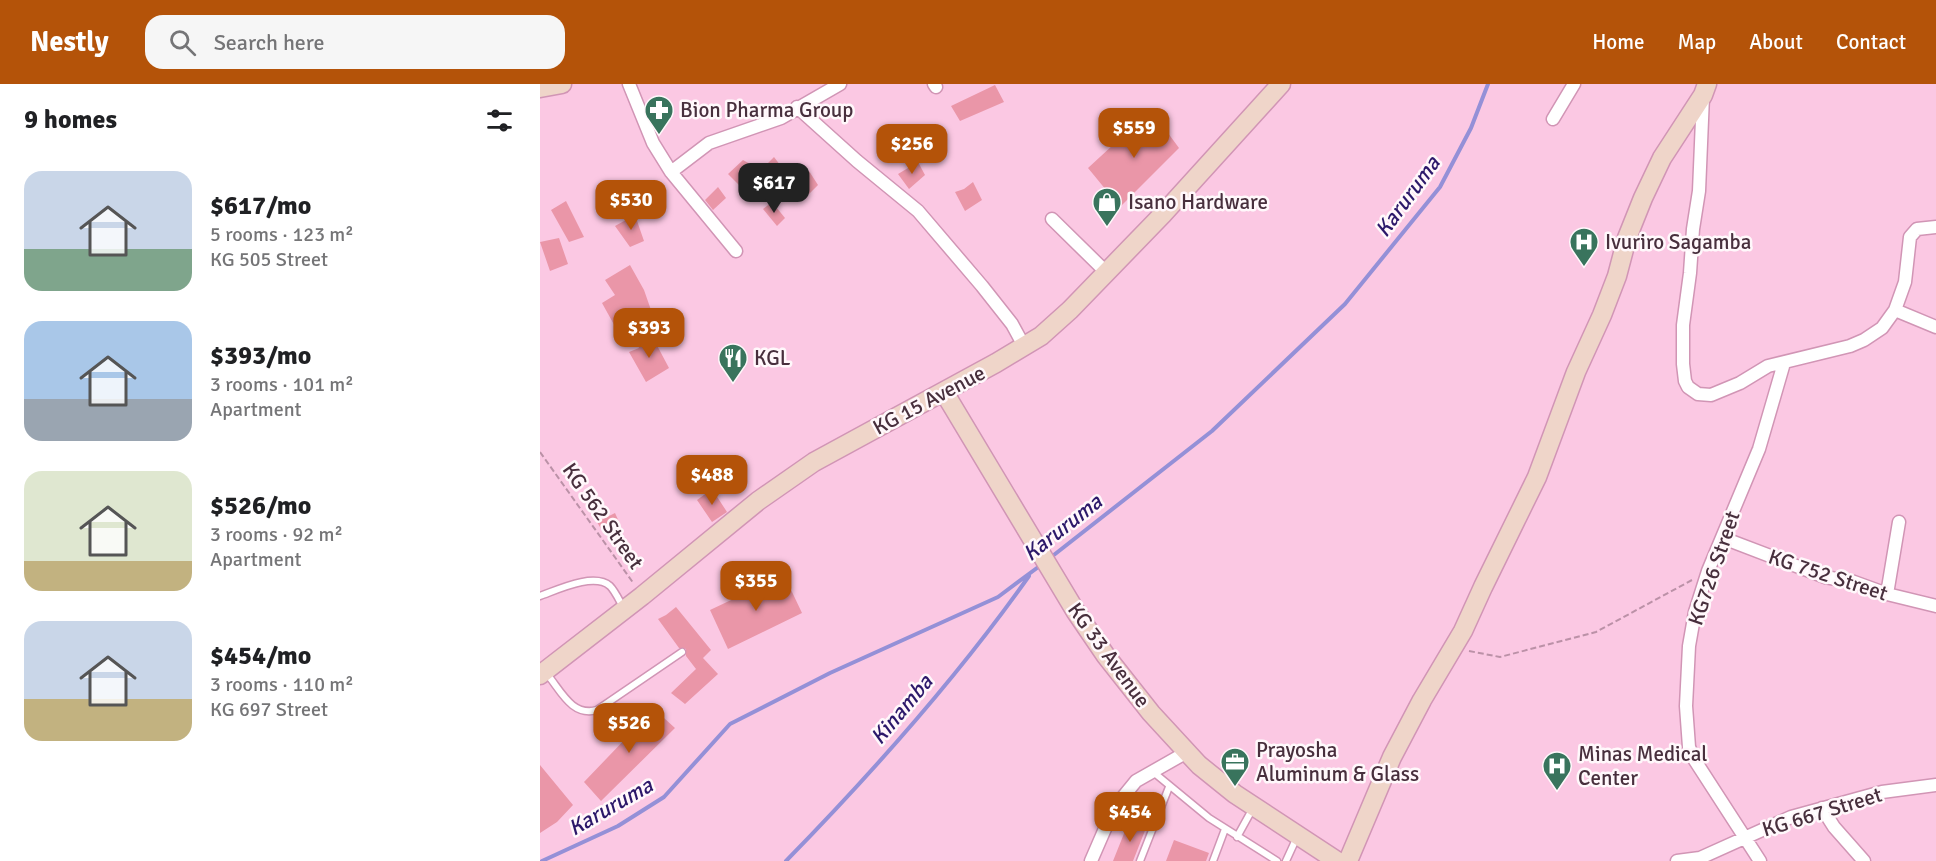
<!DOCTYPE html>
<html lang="en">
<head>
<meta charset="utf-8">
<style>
  body { margin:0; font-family:Signika,sans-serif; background:#f6f6f6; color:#202124; height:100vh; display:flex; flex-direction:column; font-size:22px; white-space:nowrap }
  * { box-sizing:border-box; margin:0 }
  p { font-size:20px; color:#757577 }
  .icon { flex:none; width:33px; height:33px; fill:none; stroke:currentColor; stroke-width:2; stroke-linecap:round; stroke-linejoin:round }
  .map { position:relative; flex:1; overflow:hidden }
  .side { display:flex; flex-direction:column; background:#fff; width:540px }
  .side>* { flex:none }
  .price { position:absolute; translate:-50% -51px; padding:0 14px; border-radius:12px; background:#b45309; color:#fff; font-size:20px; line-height:39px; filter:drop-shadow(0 2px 3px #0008) }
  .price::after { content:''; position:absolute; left:50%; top:36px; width:18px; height:14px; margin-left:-9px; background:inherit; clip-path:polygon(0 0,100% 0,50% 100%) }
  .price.current { background:#222; color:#fff }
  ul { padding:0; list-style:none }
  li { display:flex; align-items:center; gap:18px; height:150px; padding:0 24px }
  li span { display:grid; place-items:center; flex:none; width:168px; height:120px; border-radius:18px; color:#555 }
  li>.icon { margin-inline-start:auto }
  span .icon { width:72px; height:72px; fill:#fffc; stroke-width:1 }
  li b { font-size:26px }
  h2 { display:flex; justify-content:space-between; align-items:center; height:72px; padding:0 24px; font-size:26px }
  header { display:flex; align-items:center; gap:36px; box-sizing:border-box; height:84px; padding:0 30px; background:#b45309; color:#fff }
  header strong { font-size:28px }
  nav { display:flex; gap:33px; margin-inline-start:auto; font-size:21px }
  .search { width:420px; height:54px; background:#f6f6f6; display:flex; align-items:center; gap:15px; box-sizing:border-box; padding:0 21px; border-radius:18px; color:#757577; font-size:22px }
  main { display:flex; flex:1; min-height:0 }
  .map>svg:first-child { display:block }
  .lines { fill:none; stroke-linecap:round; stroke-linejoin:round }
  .stream { stroke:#9490d7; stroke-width:4 }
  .building { fill:#ea96a8 }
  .lane-casing { stroke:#d195b5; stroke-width:9 }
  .street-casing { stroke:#d195b5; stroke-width:15 }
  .secondary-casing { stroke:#d195b5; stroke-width:21 }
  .path { stroke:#bb91a7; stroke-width:2; stroke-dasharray:6 3; stroke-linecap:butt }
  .lane { stroke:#fff; stroke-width:6 }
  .street { stroke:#fff; stroke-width:12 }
  .secondary { stroke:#efd5c9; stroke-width:18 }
  .labels { text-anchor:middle; stroke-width:5; stroke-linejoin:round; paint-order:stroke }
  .poi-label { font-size:21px; fill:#482f3d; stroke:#fff8fb; text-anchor:start }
  .street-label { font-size:21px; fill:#482f3d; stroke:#fff8fb }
  .water-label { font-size:22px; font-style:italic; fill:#2c186a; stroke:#fff8fb }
</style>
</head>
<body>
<header>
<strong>Nestly</strong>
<div class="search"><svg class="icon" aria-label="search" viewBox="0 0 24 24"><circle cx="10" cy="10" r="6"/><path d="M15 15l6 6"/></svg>Search here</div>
<nav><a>Home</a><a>Map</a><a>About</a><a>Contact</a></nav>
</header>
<main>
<section class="side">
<h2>9 homes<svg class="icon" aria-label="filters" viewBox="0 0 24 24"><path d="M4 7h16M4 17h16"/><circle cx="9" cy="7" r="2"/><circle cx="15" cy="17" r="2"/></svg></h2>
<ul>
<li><span style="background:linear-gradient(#c9d6e8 65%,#7fa58c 0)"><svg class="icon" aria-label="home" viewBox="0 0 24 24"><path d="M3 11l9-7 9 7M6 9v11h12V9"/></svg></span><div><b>$617/mo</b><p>5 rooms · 123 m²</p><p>KG 505 Street</p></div></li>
<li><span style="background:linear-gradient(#a9c7e8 65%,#9aa5b1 0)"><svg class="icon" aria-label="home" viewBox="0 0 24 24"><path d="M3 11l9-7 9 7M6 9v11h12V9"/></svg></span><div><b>$393/mo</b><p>3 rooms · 101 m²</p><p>Apartment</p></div></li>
<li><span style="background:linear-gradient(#dfe7d0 75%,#c2b280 0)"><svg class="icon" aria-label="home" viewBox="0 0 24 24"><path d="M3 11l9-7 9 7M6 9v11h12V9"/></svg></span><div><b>$526/mo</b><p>3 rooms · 92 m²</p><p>Apartment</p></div></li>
<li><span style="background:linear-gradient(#c9d6e8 65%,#c2b280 0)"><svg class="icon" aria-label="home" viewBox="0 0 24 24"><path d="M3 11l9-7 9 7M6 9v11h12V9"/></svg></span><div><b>$454/mo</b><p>3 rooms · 110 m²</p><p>KG 697 Street</p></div></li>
</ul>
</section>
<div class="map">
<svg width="1396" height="777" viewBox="0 0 1396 777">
  <rect width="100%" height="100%" fill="#fbc8e3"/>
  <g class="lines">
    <path class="stream" d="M510 474 672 347 805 220 900 103 931 44 948 0
      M2 777 78 742 124 713 190 640 290 589 458 513 501 481
      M246 777C333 688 417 594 489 492"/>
  </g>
  <path class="building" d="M455 1 464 18 420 37 411 22Z
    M611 26 639 64 580 123 548 84Z
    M234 73 253 98 239 107 222 85Z
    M203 76 210 80 216 93 202 104 188 90Z
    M378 78 385 91 369 105 358 90Z
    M269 87 278 101 269 110 257 98Z
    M433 98 442 116 425 127 415 108 424 105Z
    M178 103 186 114 173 126 165 116Z
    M26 117 44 153 29 158 11 126Z
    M232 118 245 134 237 142 223 125Z
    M95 131 104 157 90 163 75 142Z
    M19 154 28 180 10 187 0 158Z
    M90 181 104 206 111 226 87 238V240L77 246 62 219 75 211 65 196Z
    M112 252 129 284 106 298 89 268 99 264 98 261Z
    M172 405 187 428 172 438 157 416Z
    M75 429 80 440 64 450 57 438Z
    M244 491 262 529 188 565 170 526Z
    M136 523 171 566 163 574 178 590 145 620 131 609 156 585 146 572V565L139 564 118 535 126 531Z
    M114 625 135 644 61 717 44 698Z
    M0 681 33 721 17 738 0 749Z
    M589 737 606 744 593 777H573Z
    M634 756 669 769 666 777H626Z"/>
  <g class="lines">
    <g class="lane-casing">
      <path id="lane" d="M0 512C17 506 54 488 70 502 75 507 79 516 83 523
        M7 590C21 607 32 633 57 626L142 568
        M612 687 669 734 737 777
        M697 753 713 724
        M600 777 629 703
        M673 777 685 745
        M746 777 757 753"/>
    </g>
    <g class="street-casing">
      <path id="street" d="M89 0 113 59 131 88 196 167
        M394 0 396 3
        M1163 12 1159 107 1153 145 1150 189 1143 241V280L1145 297 1148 303 1158 310 1171 311 1200 299 1228 282 1310 262 1324 256 1342 244 1355 226 1365 198 1370 153 1377 145 1396 143
        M257 23 317 77 378 127 442 202 472 240 484 262
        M1013 35 1034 0
        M131 88 169 59 241 34 300 0
        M512 135 567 189
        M1355 226 1396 243
        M1183 454 1285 493 1314 498 1347 510 1396 522
        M1347 510 1359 438
        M1282 724 1294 743 1324 777
        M551 777 574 724 596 697 647 668
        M1137 777 1160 774 1251 733 1342 708 1396 701
        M1220 777 1154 675 1149 663 1146 622 1149 562 1155 528 1168 487 1219 365 1244 279"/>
    </g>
    <g class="secondary-casing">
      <path id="secondary" d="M0 4 22 0
        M404 308 536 528 566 572 611 629 659 681 695 710 797 777
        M0 591 102 512 218 417 274 378 456 279 501 252 530 226 623 130 741 0
        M808 777 852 673 882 616 923 547 943 503 997 393 1036 288 1062 231 1077 192 1087 154 1103 114 1122 74 1163 11 1167 0"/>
    </g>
    <path class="path" d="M0 368 94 500
      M929 567 960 573 1056 548 1152 496"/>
    <use href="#lane" class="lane"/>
    <use href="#street" class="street"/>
    <use href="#secondary" class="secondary"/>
  </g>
  <defs>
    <g id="pharmacy-pin" transform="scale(1.5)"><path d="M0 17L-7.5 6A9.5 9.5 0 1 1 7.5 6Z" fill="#39745d" stroke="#fff8fb"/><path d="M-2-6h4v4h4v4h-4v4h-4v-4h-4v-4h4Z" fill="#fff"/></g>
    <g id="shop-pin" transform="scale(1.5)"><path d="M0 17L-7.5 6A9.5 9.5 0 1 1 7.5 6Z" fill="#39745d" stroke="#fff8fb"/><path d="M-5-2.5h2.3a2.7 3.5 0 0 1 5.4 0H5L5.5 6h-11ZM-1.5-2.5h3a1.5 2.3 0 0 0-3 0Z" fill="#fff"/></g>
    <g id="hospital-pin" transform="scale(1.5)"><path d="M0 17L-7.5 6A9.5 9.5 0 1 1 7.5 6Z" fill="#39745d" stroke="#fff8fb"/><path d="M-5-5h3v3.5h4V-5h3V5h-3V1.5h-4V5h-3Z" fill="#fff"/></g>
    <g id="restaurant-pin" transform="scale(1.5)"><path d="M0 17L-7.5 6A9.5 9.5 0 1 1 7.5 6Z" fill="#39745d" stroke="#fff8fb"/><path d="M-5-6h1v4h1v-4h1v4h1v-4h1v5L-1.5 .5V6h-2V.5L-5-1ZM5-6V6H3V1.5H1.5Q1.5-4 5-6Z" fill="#fff"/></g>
    <g id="office-pin" transform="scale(1.5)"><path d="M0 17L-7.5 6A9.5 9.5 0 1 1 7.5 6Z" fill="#39745d" stroke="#fff8fb"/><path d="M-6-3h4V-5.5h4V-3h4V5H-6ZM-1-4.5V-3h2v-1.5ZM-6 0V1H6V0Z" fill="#fff"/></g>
  </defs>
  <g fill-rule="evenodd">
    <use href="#pharmacy-pin" x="119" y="26"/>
    <use href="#shop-pin" x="567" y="118"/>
    <use href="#hospital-pin" x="1044" y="158"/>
    <use href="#restaurant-pin" x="193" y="274"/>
    <use href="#office-pin" x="695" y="678"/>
    <use href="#hospital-pin" x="1017" y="682"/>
  </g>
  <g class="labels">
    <g class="poi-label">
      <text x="140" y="33">Bion Pharma Group</text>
      <text x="588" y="125">Isano Hardware</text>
      <text x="1065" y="165">Ivuriro Sagamba</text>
      <text x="214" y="281">KGL</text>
      <text x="716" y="673">Prayosha<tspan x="716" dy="24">Aluminum &amp; Glass</tspan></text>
      <text x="1038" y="677">Minas Medical<tspan x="1038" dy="24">Center</tspan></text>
    </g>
    <g class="street-label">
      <text transform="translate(389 316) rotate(-28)" y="7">KG 15 Avenue</text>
      <text transform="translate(63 432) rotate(55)" y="7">KG 562 Street</text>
      <text transform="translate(1174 484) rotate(-71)" y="7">KG726 Street</text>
      <text transform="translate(1288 491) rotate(18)" y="7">KG 752 Street</text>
      <text transform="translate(569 571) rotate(54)" y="7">KG 33 Avenue</text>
      <text transform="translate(1282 728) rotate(-17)" y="7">KG 667 Street</text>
    </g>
    <g class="water-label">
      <text transform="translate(867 112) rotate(-54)" y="8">Karuruma</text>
      <text transform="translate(522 443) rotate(-38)" y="8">Karuruma</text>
      <text transform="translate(361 625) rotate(-50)" y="8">Kinamba</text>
      <text transform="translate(70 722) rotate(-30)" y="8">Karuruma</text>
    </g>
  </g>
</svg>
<b class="price" style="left:594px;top:75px">$559</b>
<b class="price" style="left:372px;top:91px">$256</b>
<b class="price current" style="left:234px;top:130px">$617</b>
<b class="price" style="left:91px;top:147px">$530</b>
<b class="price" style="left:109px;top:275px">$393</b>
<b class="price" style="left:172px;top:422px">$488</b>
<b class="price" style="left:216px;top:528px">$355</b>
<b class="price" style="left:89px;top:670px">$526</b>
<b class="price" style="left:590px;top:759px">$454</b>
</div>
</main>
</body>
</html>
